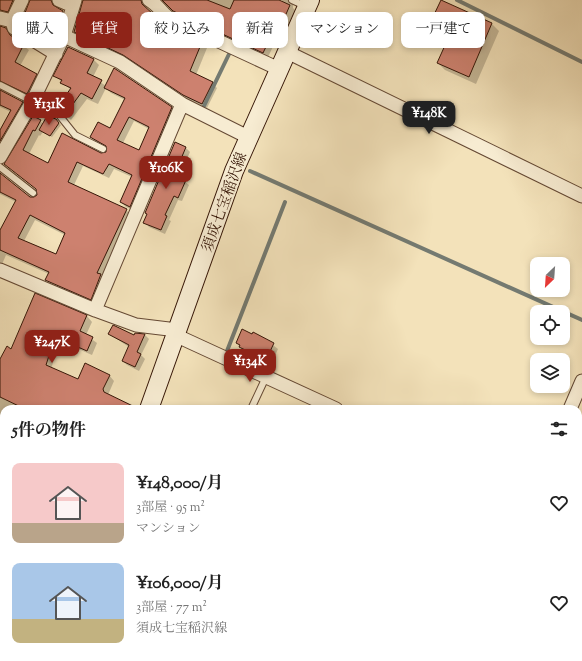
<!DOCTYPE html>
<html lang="ja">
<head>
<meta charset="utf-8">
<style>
  body { margin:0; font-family:"Sorts Mill Goudy","Noto Serif JP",serif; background:#f2f2f2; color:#222; height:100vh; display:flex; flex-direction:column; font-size:15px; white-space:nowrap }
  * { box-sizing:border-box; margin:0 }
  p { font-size:13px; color:#767676 }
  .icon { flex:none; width:22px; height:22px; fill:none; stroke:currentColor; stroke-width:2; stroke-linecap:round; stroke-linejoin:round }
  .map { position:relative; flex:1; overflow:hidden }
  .side { position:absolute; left:0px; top:405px; width:582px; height:256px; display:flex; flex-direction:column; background:#fff; border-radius:12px 12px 0 0; box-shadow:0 2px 6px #0003 }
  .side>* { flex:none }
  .banner { position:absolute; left:12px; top:12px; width:558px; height:36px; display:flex; gap:8px }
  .needle { width:26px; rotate:205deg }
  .controls { position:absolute; left:530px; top:257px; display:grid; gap:8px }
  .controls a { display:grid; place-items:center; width:40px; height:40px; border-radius:8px; background:#fff; box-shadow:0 2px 6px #0003; font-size:20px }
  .price { position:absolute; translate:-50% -34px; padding:0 9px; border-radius:8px; background:#8f2418; color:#fff; font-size:13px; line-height:26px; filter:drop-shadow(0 1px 2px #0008) }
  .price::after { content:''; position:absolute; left:50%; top:24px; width:12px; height:9px; margin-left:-6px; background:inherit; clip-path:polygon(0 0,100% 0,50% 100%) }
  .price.current { background:#222; color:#fff }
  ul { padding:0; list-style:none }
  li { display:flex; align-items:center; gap:12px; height:100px; padding:0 12px }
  li span { display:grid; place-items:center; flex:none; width:112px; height:80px; border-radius:8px; color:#555 }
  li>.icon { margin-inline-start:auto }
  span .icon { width:48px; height:48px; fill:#fffc; stroke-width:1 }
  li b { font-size:17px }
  h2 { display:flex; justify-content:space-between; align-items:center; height:48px; padding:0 12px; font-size:17px }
  .pill { padding:0 14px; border-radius:8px; background:#fff; box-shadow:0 2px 6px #0003; font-size:14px; line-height:36px }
  .pill.current { background:#8f2418; color:#fff }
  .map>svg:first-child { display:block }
  .shadow { fill:#0003; fill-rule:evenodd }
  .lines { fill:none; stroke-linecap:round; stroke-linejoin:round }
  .stream { stroke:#747a71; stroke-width:4 }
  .building { fill:#cd816f; stroke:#361607; fill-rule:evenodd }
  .service-casing { stroke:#654934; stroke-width:8 }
  .minor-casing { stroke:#654934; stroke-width:15 }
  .secondary-casing { stroke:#361607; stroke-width:20 }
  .service { stroke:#f7ecd2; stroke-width:6 }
  .minor { stroke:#f7ecd2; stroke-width:13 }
  .secondary { stroke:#f7ecd2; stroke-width:18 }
  .labels { text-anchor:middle; stroke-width:3.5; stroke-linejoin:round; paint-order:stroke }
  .street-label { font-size:15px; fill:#361607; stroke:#f7ecd2 }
</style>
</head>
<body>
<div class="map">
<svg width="582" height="661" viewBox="0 0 582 661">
  <rect width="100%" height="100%" fill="#f3e2ba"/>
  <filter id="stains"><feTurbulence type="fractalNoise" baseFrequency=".005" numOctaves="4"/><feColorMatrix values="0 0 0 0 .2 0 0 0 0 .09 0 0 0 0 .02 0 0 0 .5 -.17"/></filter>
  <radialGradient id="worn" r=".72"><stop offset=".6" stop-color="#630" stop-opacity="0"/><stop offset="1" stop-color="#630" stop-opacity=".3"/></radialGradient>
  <path class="shadow" d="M0 0H20L13 16 0 18Z
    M30 0H59L56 2 57 8 68 16 57 46 22 23 30 3Z
    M83 0H148L147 10 163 25 202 43 207 48 196 75 212 83 217 88 207 108 189 100 130 60 80 36 75 31Z
    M162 0H276L281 2 282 0H300L293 3V8L295 10 285 32 281 30 268 57 180 16Z
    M441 2 492 24 499 31 476 84 445 70 438 63 451 35 444 32 433 21Z
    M0 27 5 29 13 38 29 50 20 66 36 75 41 80 33 98 1 88 2 92 22 102 27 108 0 157V130L11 112 0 107Z
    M93 59 99 65 93 77 106 86 171 108 177 113 135 211 126 207 121 202 132 177 114 169 109 178 83 166 74 185 126 210 131 215 96 304 52 285 46 280 49 274 6 255 0 269V232L16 202 0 194V168L2 175 30 198 37 197V190L5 164 34 117 44 124 51 117 61 125 52 137 43 132 40 136 39 135 29 154 48 164 108 152 107 148 96 142 91 137 110 130 125 100 111 93 106 88 98 104 87 99 71 120 58 108 71 90 55 76ZM134 121 149 129 139 151 123 143ZM35 220 65 235 56 255 24 241Z
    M186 148 190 152 179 177 189 185 182 201 178 200 169 220 171 221 165 234 149 227 145 222Z
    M35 295 87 316 92 322 86 335 97 343 92 355 60 341 51 369 79 380 109 375 114 381 108 395 137 409H4V436L0 438V361L12 350Z
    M243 330 264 338 278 349 271 364 245 352 240 347 237 343Z
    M109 334 145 335 149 339 141 355 145 359 139 371 127 365 123 361 129 347Z
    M0 448 4 450V467L0 465Z
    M0 488 4 490V519L0 521Z
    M0 566 4 570V597L0 595Z
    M368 657H446L444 661H366Z
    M483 657H520L519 661H481Z
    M544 657H559L563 661H542Z"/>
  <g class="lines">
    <path class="stream" d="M457 0 582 62
      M204 111 202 110 231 50
      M250 171 582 320
      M227 351 285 202
      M579 647 582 649
      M118 661 119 657"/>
  </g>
  <path class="building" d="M0 0H13L8 12 0 10Z
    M30 0H51L53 5 63 11 52 42 21 23Z
    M83 0H141L142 4 164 24 202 42 190 71 213 82 202 104 183 95 123 55 74 32Z
    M162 0H207L230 9 234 0H279L290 5 280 28 276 26 263 53 173 11Z
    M441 0 492 23 469 77 437 63 451 32 436 25 437 23 431 21Z
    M0 26 6 28 10 35 24 44 15 62 37 74 27 94 0 81Z
    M68 47 94 59 87 73 102 80 92 99 81 93 65 115 56 109 71 88 60 83 62 80 53 76Z
    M114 68 172 107 130 207 120 202 132 175 109 164 103 174 77 162 68 182 127 209 97 273 101 274 91 300 45 280 49 272 0 250V230L16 200 0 192V173L30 197H34L37 195 36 189 4 164 33 116 41 120 35 131 33 130 23 150 48 163 62 133 101 153 106 152V146L90 137 98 122 110 128 125 98 104 88ZM129 117 149 127 139 150 117 140ZM30 215 65 233 56 254 18 238Z
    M0 90 23 102 0 141V130L11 110 0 105Z
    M47 116 56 119 59 123 50 136 39 130Z
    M175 142 186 147 175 173 186 180 178 198 174 196 165 215 167 216 161 230 143 223 147 214 145 213Z
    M35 293 87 315 80 331 93 337 87 351 55 337 46 365 78 379 85 363 110 375 103 389 104 392 139 409H25L0 397V359L7 346 11 349Z
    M113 325 134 335 135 333 145 334 137 352 141 354 135 367 122 361 129 345 108 334Z
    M242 329 252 334 253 332 274 343 266 360 239 347 240 345 236 343Z"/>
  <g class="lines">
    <g class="service-casing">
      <path id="service" d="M292 0 305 6
        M0 85 59 115 75 135 103 149
        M0 167 33 193
        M251 409 266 377"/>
    </g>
    <g class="minor-casing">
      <path id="minor" d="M59 0 73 6
        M149 0C157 4 161 12 169 18L279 69
        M0 18 12 21 22 0
        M12 21 14 28 56 54
        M64 36 120 62 182 104 95 310
        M287 52 582 196
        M182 104 248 137
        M0 157 33 100 64 36 75 0
        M0 270 95 310 136 325 177 330
        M175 335 336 409
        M570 409 582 381
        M0 439 4 441
        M578 520 582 522
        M0 521 4 523
        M0 627 4 629
        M578 631 582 622
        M320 657 329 661
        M216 661 218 657
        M565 661 566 657"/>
    </g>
    <g class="secondary-casing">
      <path id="secondary" d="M149 409 234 171 310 0
        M52 661 54 657"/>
    </g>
    <use href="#service" class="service"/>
    <use href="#minor" class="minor"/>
    <use href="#secondary" class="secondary"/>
  </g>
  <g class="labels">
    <g class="street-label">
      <text transform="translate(224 202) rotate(-70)" y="5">須成七宝稲沢線</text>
    </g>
  </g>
  <rect width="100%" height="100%" filter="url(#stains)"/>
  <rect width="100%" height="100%" fill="url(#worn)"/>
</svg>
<div class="controls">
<a><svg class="needle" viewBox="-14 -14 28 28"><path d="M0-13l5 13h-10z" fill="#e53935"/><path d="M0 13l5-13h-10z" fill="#767676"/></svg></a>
<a><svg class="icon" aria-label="locate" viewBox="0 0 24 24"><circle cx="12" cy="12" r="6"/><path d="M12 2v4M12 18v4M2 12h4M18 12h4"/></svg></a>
<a><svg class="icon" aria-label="layers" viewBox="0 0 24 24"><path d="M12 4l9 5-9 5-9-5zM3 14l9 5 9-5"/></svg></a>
</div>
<b class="price" style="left:49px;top:126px">¥131K</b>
<b class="price current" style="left:429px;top:135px">¥148K</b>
<b class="price" style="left:166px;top:190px">¥106K</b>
<b class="price" style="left:52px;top:364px">¥247K</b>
<b class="price" style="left:250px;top:383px">¥134K</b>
<div class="banner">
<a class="pill">購入</a>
<a class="pill current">賃貸</a>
<a class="pill">絞り込み</a>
<a class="pill">新着</a>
<a class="pill">マンション</a>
<a class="pill">一戸建て</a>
</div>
<section class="side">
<h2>5件の物件<svg class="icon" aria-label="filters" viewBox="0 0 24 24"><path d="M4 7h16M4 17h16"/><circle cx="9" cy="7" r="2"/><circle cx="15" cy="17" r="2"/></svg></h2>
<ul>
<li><span style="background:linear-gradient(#f6c9c9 75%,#b9a48a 0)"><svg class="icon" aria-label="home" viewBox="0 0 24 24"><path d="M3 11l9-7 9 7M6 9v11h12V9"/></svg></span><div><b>¥148,000/月</b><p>3部屋 · 95 m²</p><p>マンション</p></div><svg class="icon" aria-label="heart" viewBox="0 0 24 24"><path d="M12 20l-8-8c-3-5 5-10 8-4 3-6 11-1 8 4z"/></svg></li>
<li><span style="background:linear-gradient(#a9c7e8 70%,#c2b280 0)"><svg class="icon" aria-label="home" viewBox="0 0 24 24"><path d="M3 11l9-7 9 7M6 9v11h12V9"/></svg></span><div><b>¥106,000/月</b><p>3部屋 · 77 m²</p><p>須成七宝稲沢線</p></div><svg class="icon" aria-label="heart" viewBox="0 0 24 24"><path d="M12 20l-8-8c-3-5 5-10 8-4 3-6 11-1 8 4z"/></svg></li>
</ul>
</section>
</div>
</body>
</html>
